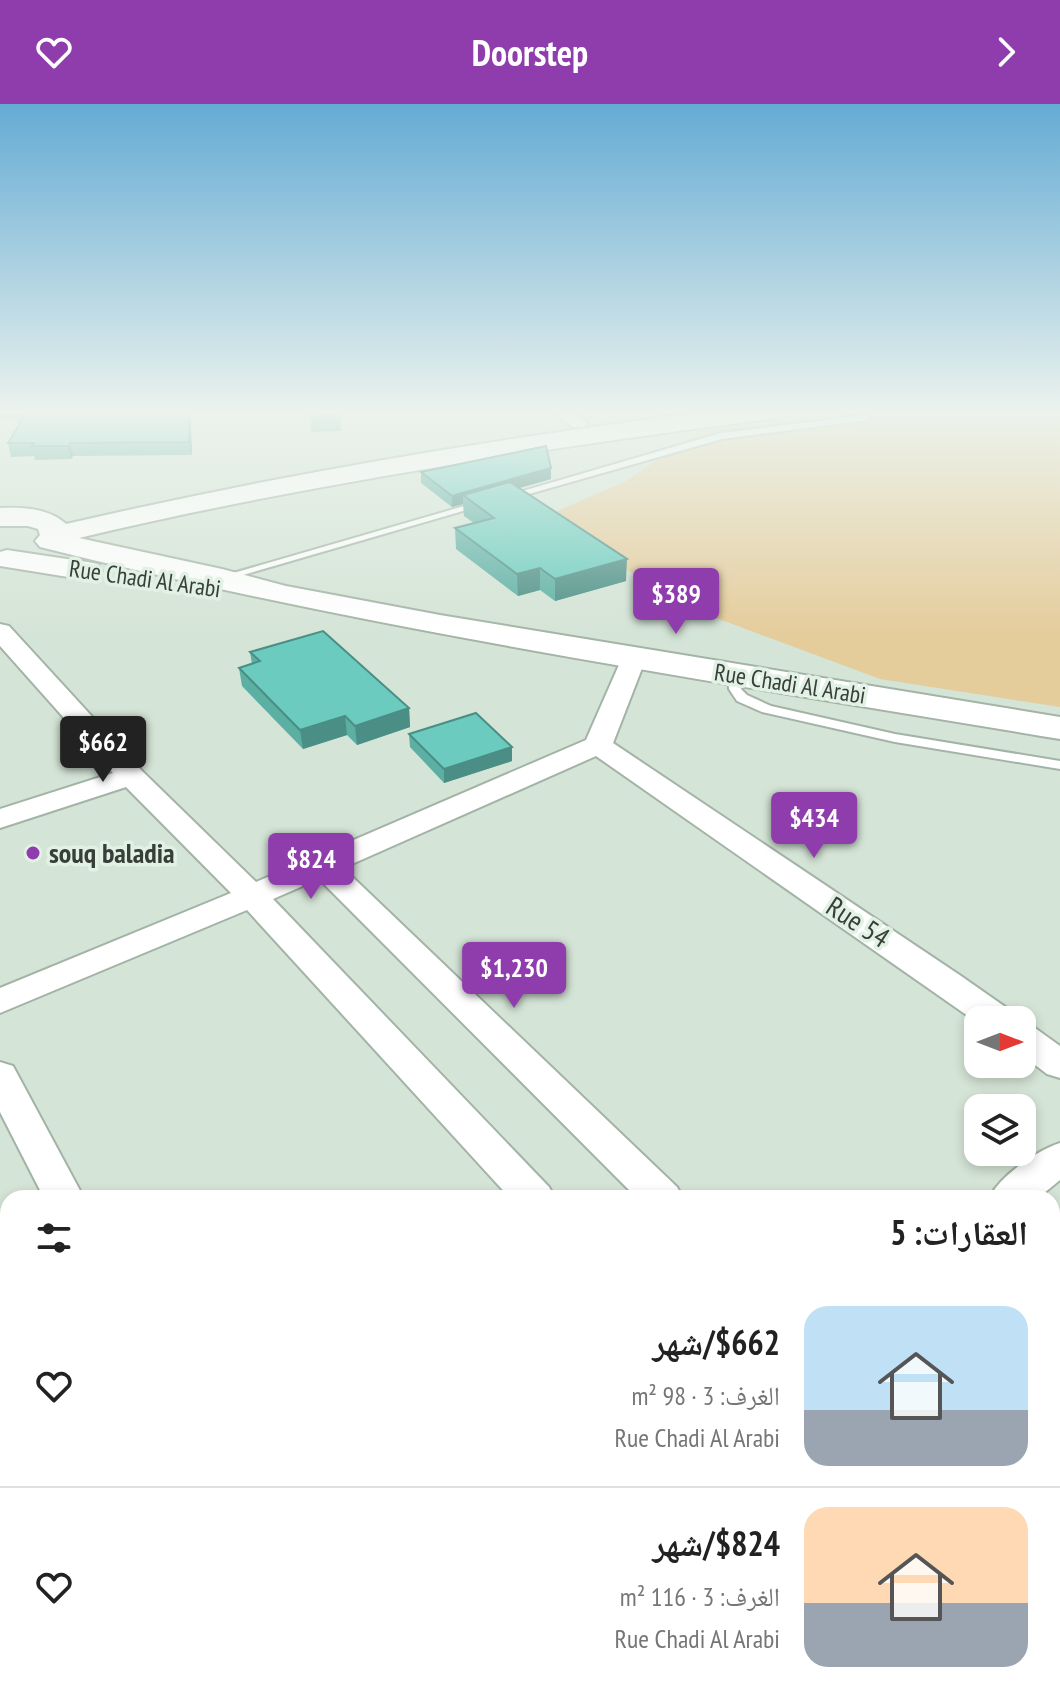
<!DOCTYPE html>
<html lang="ar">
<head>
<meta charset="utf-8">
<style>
  body { margin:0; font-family:"PT Sans Narrow","Noto Naskh Arabic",sans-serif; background:#f6f6f6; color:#222; direction:rtl; height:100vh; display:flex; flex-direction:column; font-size:30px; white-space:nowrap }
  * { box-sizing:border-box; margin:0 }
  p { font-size:26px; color:#767676 }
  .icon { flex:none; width:44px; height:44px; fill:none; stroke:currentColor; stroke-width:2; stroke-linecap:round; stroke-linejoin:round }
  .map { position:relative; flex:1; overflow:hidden; direction:ltr }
  .drawer { position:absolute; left:0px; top:1086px; width:1060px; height:512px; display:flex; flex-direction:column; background:#fff; border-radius:24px 24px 0 0; box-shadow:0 4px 12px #0003; direction:rtl }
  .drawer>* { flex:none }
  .needle { width:52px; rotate:90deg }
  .controls { position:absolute; left:964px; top:902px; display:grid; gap:16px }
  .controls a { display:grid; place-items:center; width:72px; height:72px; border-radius:16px; background:#fff; box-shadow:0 4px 12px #0003; font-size:40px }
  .price { position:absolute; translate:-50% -68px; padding:0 18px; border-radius:8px; background:#8f3dac; color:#fff; font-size:26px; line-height:52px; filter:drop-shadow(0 2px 4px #0008) }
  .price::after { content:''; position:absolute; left:50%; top:48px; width:24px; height:18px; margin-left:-12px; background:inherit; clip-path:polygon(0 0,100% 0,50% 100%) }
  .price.selected { background:#222; color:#fff }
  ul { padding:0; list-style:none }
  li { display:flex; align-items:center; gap:24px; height:200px; padding:0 32px }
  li+li { border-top:2px solid #e0e0e0 }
  li span { display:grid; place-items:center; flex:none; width:224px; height:160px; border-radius:24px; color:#555 }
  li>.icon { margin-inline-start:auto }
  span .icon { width:96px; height:96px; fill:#fffc; stroke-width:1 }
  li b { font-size:34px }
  h2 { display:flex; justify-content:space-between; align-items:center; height:96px; padding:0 32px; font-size:34px }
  header { display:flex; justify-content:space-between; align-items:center; height:104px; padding:0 32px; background:#8f3dac; color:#fff; font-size:36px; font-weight:800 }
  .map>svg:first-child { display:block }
  .green { fill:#e5cc9b }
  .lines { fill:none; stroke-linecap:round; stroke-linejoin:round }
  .lane-casing { stroke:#a3b3a6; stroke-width:4 }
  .street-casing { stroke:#a3b3a6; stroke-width:4 }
  .secondary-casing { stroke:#a3b3a6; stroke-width:4 }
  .lane { fill:#fff; fill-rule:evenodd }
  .street { fill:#fff; fill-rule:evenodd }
  .secondary { fill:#fff; fill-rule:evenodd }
  .wall { fill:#5bafa3 }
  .shaded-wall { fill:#4a8e85 }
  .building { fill:#6acbbe; stroke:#4a8e85; stroke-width:2 }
  .poi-dot { fill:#8f3dac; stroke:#e1f1e4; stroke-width:3 }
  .labels { text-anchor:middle; stroke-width:7; stroke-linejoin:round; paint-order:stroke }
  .far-street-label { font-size:24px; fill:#383e39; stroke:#e1f1e4 }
  .poi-label { font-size:28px; font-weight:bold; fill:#383e39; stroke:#e1f1e4; text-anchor:start }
  .street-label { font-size:28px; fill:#383e39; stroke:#e1f1e4 }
</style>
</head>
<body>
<header><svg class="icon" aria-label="forward" viewBox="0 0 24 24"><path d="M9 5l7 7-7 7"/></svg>Doorstep<svg class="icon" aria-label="heart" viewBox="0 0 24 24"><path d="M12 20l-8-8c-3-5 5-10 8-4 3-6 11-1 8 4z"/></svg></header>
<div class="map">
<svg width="1060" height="1598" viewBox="0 0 1060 1598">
  <rect width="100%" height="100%" fill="#d4e4d6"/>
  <path class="green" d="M892 308H1060V603L880 575 684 502 544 413 626 377 702 326Z"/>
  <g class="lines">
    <g class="lane-casing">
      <path id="lane" d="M865 311 868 312V316L722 335 508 396 499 394 721 329Z
        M478 398 487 400 226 476 216 474Z
        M734 567 740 571 741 585 747 591 771 602 895 630 1060 657V665L895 638 762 608 737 597 729 585 728 571Z"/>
    </g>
    <g class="street-casing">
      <path id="street" d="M555 308H576L587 319 584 323H572Z
        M0 520 9 522 141 666 256 778 586 636 622 554 625 549H643L646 554 613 639 961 872 1011 907 1016 916H978V919L596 652 343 764 677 1083 683 1094H637L319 775 273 795 549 1083 555 1094H510L247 806 0 909V884L231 789 126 683 0 724V705L113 669 0 542Z
        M1022 920 1035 924 1060 942V974L1047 970 1022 951Z
        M0 958 13 962 84 1094H44L0 1008Z
        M1060 1039V1076L1038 1094H989C1001 1071 1036 1047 1060 1039Z
        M283 1590H345L342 1598H280Z
        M972 1590H1030L1033 1598H975Z"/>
    </g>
    <g class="secondary-casing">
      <path id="secondary" d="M706 308H781L778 313 769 315C537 345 306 380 79 434L222 465 286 482 440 511 1060 613V635C719 578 376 527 40 443L35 437 40 431 38 425 28 422H0V404C22 403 49 404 66 420 277 371 491 335 706 308Z
        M7 446 87 458 98 460 102 467 98 474 87 476 0 462V448Z"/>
    </g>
    <use href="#lane" class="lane"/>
    <use href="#street" class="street"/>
    <use href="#secondary" class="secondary"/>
  </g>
  <path class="wall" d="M0 308H189L192 351 73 352 71 355 35 356 34 352 11 353 8 339 19 321 17 316 0 315Z
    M310 308H341V327L311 328Z
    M421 368 551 375 520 384 626 477 555 497 540 486 518 492 456 445 455 424 474 419 464 412 463 400 452 403 421 379Z
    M250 548 409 604 410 623 357 641 347 631 303 645 242 582 239 564 252 560Z
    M409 630 512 643V657L444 679 410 643Z
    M1060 1161V1202L1052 1181Z"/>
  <path class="shaded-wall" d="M189 308 191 316 192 351 189 338Z
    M70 339 73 352 71 355 68 342Z
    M551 364V375L472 397 463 391V400L452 403V392Z
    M627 455 626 477 555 497V475Z
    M540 464V486L518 492 517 470Z
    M409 604 410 623 357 641 355 622Z
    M345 612 347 631 303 645 300 626Z
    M512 643V657L444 679V665Z"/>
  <path class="building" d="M27 308H189V338L70 339 68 342H31L34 339H8Z
    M310 308H340V312L310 313Z
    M546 342 551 364 452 392 421 368Z
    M510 378 627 455 555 475 540 464 517 470 455 424 494 414 463 391Z
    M323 527 409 604 355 622 345 612 300 626 239 564 260 557 250 548Z
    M476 609 512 643 444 665 409 630Z"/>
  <linearGradient id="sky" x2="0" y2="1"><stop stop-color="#64abd4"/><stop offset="0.58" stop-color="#ecf3ed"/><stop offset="1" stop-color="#ecf3ed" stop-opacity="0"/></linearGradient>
  <rect width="1060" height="532" fill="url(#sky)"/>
  <circle class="poi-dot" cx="33" cy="749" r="8"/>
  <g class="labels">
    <g class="far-street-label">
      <text transform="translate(145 475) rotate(8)" y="8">Rue Chadi Al Arabi</text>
      <text transform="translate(790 580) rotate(9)" y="8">Rue Chadi Al Arabi</text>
    </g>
    <g class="poi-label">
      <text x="49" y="759">souq baladia</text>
    </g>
    <g class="street-label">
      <text transform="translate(858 818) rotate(33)" y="10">Rue 54</text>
    </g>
  </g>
</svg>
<div class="controls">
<a><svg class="needle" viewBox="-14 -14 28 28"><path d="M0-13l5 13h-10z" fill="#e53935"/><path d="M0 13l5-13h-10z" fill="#767676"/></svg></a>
<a><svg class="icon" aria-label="layers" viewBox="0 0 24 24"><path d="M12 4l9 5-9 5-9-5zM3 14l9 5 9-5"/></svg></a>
</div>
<b class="price" style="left:676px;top:532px">$389</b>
<b class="price selected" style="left:103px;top:680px">$662</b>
<b class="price" style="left:814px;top:756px">$434</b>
<b class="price" style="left:311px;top:797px">$824</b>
<b class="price" style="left:514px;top:906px">$1,230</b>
<section class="drawer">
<h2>العقارات: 5<svg class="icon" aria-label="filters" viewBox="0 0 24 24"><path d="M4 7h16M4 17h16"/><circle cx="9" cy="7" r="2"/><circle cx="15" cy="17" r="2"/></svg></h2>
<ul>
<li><span style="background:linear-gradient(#bfe0f5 65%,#9aa5b1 0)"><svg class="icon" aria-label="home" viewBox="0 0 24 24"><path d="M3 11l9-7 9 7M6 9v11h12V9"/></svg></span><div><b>$662/شهر</b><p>الغرف: 3 · 98 m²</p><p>Rue Chadi Al Arabi</p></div><svg class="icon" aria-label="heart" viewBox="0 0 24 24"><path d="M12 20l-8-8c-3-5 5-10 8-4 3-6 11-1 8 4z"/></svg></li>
<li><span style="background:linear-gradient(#ffd9b3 60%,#9aa5b1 0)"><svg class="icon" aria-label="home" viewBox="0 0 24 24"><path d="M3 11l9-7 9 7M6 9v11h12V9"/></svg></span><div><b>$824/شهر</b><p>الغرف: 3 · 116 m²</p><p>Rue Chadi Al Arabi</p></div><svg class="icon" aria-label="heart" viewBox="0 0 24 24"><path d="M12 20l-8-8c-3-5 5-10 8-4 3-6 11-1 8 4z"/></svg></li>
</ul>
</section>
</div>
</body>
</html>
